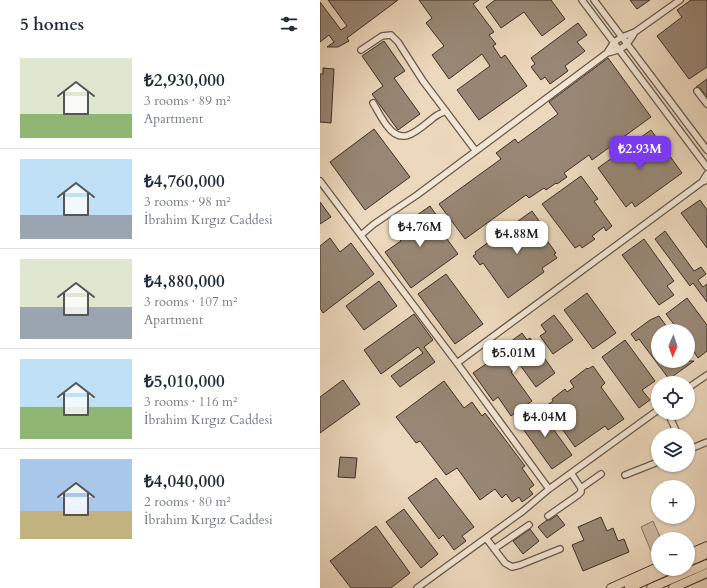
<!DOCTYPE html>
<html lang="en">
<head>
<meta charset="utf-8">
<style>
  body { margin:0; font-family:Cardo,serif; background:#f6f6f7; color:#1f2937; height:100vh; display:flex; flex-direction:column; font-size:15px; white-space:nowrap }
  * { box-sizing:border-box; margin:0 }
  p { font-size:13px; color:#747a83 }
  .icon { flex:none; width:22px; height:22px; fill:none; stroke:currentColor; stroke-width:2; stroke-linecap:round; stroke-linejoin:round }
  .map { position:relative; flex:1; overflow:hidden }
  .side { display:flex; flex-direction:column; background:#fff; width:320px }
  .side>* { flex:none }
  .needle { width:26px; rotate:182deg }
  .controls { position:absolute; left:331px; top:324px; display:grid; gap:8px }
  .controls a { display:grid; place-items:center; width:44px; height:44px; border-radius:50%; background:#fff; box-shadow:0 1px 3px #0004; font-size:20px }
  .price { position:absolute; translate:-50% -34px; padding:0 9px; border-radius:8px; background:#fff; color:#222; font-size:13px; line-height:26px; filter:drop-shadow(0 1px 2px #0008) }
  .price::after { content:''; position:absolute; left:50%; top:24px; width:12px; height:9px; margin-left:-6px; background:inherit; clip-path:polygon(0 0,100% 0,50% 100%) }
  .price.active { background:#7c3aed; color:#fff }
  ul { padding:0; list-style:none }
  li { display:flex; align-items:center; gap:12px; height:100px; padding:0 20px }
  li+li { border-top:1px solid #e0e1e3 }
  li span { display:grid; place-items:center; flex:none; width:112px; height:80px; border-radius:0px; color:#555 }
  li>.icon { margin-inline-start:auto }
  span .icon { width:48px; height:48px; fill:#fffc; stroke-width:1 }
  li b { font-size:17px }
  h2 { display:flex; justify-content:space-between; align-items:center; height:48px; padding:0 20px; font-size:17px }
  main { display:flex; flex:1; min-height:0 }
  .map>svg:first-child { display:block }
  .green { fill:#cebba3; stroke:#857564 }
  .building { fill:#988775; stroke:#3c2f26 }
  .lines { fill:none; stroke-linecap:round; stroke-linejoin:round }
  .minor-casing { stroke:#68594c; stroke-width:8 }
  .highway-casing { stroke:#3c2f26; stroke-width:10 }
  .minor { stroke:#f3e6d4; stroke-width:5.5 }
  .highway { stroke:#ecd8bd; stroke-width:8 }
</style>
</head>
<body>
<main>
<section class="side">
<h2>5 homes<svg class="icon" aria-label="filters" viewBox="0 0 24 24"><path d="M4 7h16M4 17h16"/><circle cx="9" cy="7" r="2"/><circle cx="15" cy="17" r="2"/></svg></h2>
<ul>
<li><span style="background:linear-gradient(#dfe7d0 70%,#8fb573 0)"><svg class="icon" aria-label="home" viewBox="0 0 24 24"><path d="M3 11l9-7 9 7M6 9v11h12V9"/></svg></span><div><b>₺2,930,000</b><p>3 rooms · 89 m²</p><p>Apartment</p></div></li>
<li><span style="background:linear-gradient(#bfe0f5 70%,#9aa5b1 0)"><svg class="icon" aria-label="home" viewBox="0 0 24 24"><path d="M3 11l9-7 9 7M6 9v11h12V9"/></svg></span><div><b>₺4,760,000</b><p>3 rooms · 98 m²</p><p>İbrahim Kırgız Caddesi</p></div></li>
<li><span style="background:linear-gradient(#dfe7d0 60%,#9aa5b1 0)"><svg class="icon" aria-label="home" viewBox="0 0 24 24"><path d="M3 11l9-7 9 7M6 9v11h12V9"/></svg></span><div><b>₺4,880,000</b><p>3 rooms · 107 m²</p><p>Apartment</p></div></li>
<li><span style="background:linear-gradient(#bfe0f5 60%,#8fb573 0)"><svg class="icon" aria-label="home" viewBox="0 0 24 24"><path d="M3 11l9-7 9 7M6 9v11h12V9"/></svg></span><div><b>₺5,010,000</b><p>3 rooms · 116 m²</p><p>İbrahim Kırgız Caddesi</p></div></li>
<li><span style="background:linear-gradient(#a9c7e8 65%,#c2b280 0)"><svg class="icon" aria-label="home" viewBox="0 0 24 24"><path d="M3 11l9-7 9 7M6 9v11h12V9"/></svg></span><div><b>₺4,040,000</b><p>2 rooms · 80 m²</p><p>İbrahim Kırgız Caddesi</p></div></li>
</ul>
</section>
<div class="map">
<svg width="387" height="588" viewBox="0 0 387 588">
  <rect width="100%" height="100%" fill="#ecd8bd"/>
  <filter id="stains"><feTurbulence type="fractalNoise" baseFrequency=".005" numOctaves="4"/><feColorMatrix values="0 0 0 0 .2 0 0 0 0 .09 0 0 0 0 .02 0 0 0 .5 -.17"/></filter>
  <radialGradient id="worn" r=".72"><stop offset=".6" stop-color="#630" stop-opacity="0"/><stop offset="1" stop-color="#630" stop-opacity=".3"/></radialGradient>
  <path class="green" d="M333 521 341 539H338V548L331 551 321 527Z"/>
  <path class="building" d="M8 0H78L27 38 29 41 18 47H7L14 42 9 35 0 42V2L21 30 27 26Z
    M99 0H159L153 4 174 32 169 35 176 44 173 46 181 58 185 55 207 86 159 120 137 90 170 66 162 54 129 79 112 55 124 46 106 23 112 18Z
    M175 0H231L245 19 222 36 204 12 181 28 166 7Z
    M310 0H330L317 9Z
    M371 0H387V67L369 79 337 36 362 17 357 10Z
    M258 23 267 35 257 42 265 51 245 66 248 71 230 84 225 77 221 80 211 67 215 64 211 58Z
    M64 41 85 71 74 78 100 114 78 130 52 94 63 86 42 56Z
    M288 58 331 117 272 160 269 155 244 173 247 177 237 184 236 183 226 190 224 188 209 198 206 195 145 239 119 204 181 159 176 153 195 139 198 143 238 114 229 102Z
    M3 68 14 69 11 123 0 122V74H3Z
    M387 79V97L380 88 376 87Z
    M54 129 90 177 45 210 10 162Z
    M331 130 362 173 315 207 312 202 306 207 278 168Z
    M261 176 278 199 274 201 292 226 286 231 284 227 272 236 275 239 262 248 260 245 255 248 222 204Z
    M380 200 387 210V248L361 213Z
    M0 202 11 217 0 224Z
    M110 206 117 216 112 219 138 254 91 288 65 252 81 241 74 231Z
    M212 211 222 225 213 232 218 239 223 235 236 253 234 254 237 258 222 268 224 272 188 298 163 263 160 265 153 256 156 254 155 252Z
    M345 231 374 271 381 267 386 274 378 280 383 287 387 284V302L373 283 370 286 335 239Z
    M10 238 20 252 31 243 54 274 3 313 0 308V246Z
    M324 239 354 281 347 286 354 295 339 305 302 255Z
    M126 274 163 324 135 344 98 294Z
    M59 281 77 306 44 330 26 306Z
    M267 293 296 333 273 349 244 310Z
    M367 298 387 325V351L378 358 368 343V331H359L346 314Z
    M94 314 113 340 104 347 115 362 80 387 71 376 103 353 98 347 61 374 44 350Z
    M234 315 253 340 233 354 220 336 226 332 221 325Z
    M339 316 350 331H338V361H374L349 379 319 339 316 341 311 334 330 320Z
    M202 333 207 340 210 338 235 373 216 387 200 365 191 372 212 401 191 416 178 397 173 401 153 373 179 355 181 358 190 352 185 346Z
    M305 340 335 381 322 390 330 400 319 408 282 357Z
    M273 366 285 383 281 387 304 419 288 430 285 426 255 447 226 406 233 401 232 399 245 389 247 392 254 387 250 381 267 368 268 369Z
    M23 380 40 404 0 433V397Z
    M124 381 144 408 152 402 162 416 165 413 205 466 202 468 214 485 209 489 213 494 202 502 199 497 192 502 186 494 182 498 175 489 160 500 137 468 126 475 100 441 96 443 76 417Z
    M218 408 252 455 232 469 198 422Z
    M20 457 37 458 35 478 18 477Z
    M116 478 154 527 142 536 146 541 134 550 123 535 119 539 88 498Z
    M84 509 118 554 101 568 66 522Z
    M237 515 245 525 227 538 218 527 227 520H230Z
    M281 517 287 531 293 528 298 541 304 539 309 552 263 571 252 545 264 540 258 527Z
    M56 526 90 573 71 588H31L10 561Z
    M210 529 219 541 203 554 193 541Z"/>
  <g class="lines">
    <g class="minor-casing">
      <path id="minor" d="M262 0 387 167
        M274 0 387 150
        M41 50 62 36 71 35 78 42 103 81 155 150
        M287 53 294 42 302 37 315 32 360 0
        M377 91 387 104
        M53 103C58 111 62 120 68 127 83 147 99 129 112 119 116 115 121 113 126 111
        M0 181 137 363 229 489
        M382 182 387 174
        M41 235 54 224 97 195 287 53C304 49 307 46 315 32
        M137 363 382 182 387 180
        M368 388 387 375
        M348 413 358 435
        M368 450 387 442
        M251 473 261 488
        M305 475 338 462
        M228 516 258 495 261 492V488L281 474
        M166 538 185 563 192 567 200 565 240 549
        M174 549 209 525
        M97 588 203 511 229 489 338 410"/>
    </g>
    <g class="highway-casing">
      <path id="highway" d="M368 554 387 546
        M368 562 387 554
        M291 588 338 567
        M309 588 351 569
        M331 588 387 564
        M353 588 387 573"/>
    </g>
    <use href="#minor" class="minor"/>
    <use href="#highway" class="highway"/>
  </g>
  <rect width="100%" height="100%" filter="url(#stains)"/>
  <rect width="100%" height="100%" fill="url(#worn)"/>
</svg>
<div class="controls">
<a><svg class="needle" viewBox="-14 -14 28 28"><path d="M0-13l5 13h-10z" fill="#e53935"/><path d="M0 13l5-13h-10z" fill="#747a83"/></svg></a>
<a><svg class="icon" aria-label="locate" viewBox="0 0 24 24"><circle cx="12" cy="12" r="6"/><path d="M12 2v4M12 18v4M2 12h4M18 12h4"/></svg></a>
<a><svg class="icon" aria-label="layers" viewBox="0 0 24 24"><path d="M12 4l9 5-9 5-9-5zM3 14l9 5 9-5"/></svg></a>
<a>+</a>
<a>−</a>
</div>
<b class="price active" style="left:320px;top:170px">₺2.93M</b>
<b class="price" style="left:100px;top:248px">₺4.76M</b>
<b class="price" style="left:197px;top:255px">₺4.88M</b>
<b class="price" style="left:194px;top:374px">₺5.01M</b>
<b class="price" style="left:225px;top:438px">₺4.04M</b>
</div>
</main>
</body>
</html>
